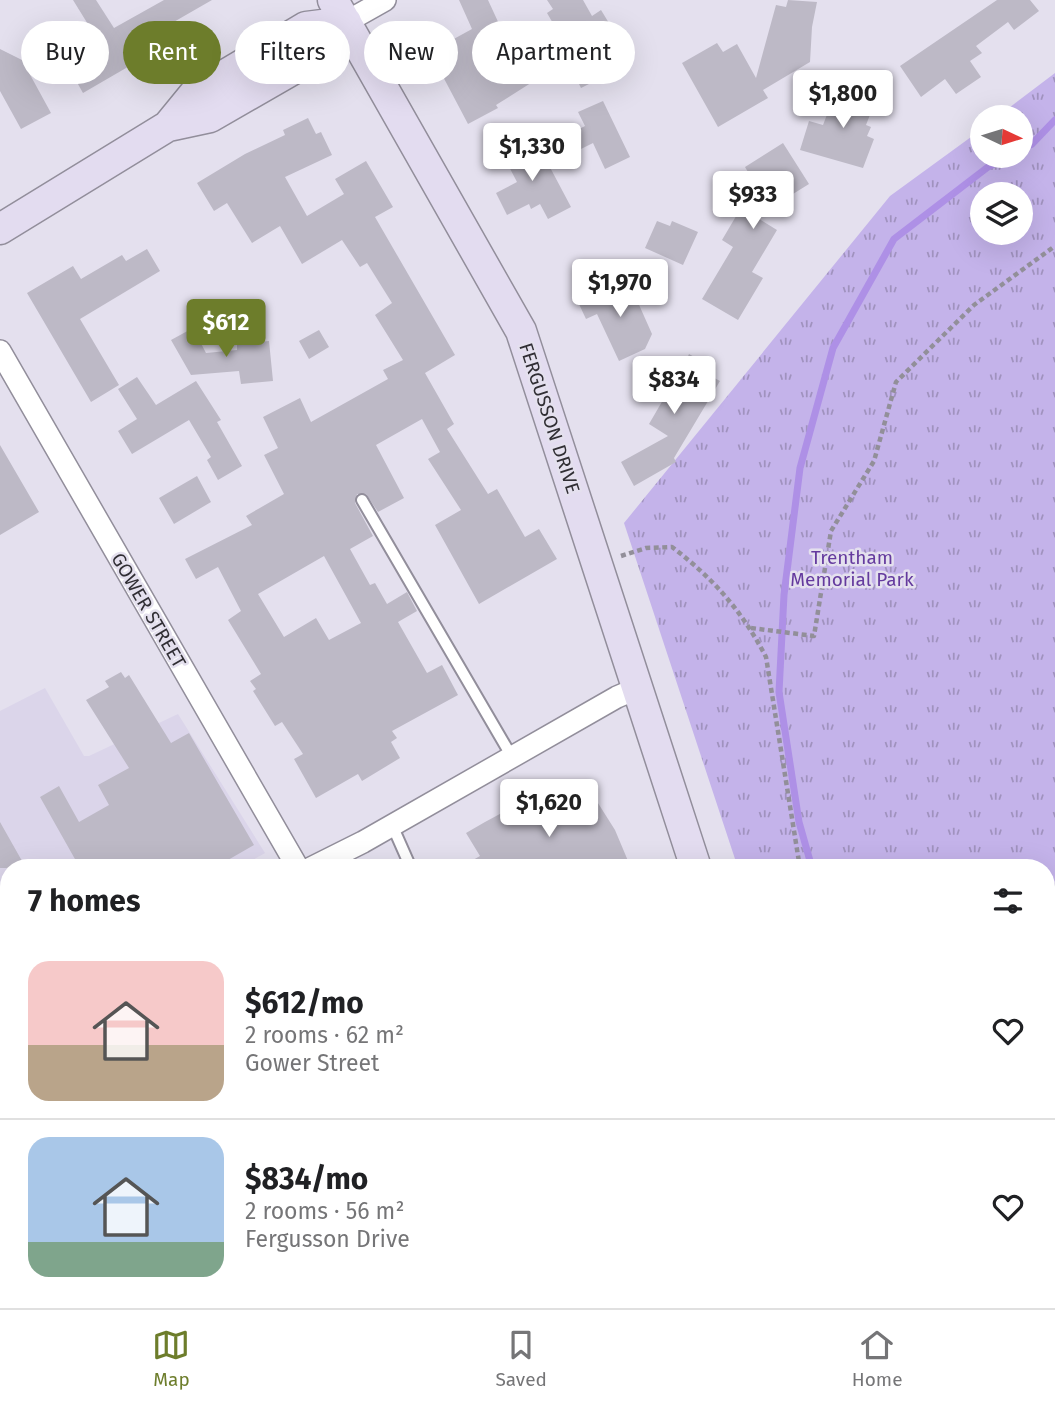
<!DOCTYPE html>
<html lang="en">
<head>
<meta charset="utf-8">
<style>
  body { margin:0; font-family:"Fira Sans",sans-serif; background:#f2f2f2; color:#202124; height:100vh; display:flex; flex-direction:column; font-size:26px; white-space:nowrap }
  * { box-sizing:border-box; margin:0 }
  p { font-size:23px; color:#757577 }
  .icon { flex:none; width:38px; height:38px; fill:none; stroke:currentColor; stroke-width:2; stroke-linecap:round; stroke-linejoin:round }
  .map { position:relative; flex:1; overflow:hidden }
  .sheet { position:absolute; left:0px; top:859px; width:1055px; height:450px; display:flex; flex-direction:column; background:#fff; border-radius:28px 28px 0 0; box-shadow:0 7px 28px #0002 }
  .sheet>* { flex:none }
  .top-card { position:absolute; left:21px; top:21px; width:700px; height:63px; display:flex; gap:14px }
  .needle { width:46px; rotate:94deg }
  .controls { position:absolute; left:970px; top:105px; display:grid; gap:14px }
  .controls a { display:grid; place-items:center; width:63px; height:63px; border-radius:50%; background:#fff; box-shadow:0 7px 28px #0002; font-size:35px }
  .price { position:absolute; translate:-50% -60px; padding:0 16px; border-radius:7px; background:#fff; color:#222; font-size:23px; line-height:46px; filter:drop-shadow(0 2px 4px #0008) }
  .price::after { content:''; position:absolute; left:50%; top:42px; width:21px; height:16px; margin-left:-10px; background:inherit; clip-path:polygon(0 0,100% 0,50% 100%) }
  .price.active { background:#6d7d2b; color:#fff }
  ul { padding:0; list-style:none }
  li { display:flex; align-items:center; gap:21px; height:175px; padding:0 28px }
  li+li { border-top:2px solid #e0e0e0 }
  li span { display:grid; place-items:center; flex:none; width:196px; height:140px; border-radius:21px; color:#555 }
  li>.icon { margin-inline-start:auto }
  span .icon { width:84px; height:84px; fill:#fffc; stroke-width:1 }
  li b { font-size:30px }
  h2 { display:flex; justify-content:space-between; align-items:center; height:84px; padding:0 28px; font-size:30px }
  .pill { padding:0 24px; border-radius:32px; background:#fff; box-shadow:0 7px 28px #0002; font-size:24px; line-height:63px }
  .pill.active { background:#6d7d2b; color:#fff }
  .dock { display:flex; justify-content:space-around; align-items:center; height:98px; border-top:2px solid #e0e0e0; background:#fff; font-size:19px; color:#757577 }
  .dock a { display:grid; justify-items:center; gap:4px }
  .dock .active { color:#6d7d2b }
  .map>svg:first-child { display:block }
  .built { fill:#dbd5ea }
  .park { fill:url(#park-tufts); fill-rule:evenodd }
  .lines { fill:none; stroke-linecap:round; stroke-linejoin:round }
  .stream { stroke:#ae90e6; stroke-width:7 }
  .building { fill:#bdb9c6; fill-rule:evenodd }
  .lane-casing { stroke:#928e9b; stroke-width:14 }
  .street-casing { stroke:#928e9b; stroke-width:24 }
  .secondary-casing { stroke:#928e9b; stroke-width:33 }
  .path { stroke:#928f99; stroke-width:4.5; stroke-dasharray:5 3.5; stroke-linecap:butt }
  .lane { stroke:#fff; stroke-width:10 }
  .street { stroke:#fff; stroke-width:21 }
  .secondary { stroke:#e3dcf0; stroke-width:30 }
  .labels { text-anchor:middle; stroke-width:5; stroke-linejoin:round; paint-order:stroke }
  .street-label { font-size:19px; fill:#302e34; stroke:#e4e0ee }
  .park-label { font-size:19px; fill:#643a9e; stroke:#e4e0ee }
</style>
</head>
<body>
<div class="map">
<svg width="1055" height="1308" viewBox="0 0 1055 1308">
  <defs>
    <pattern id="park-tufts" width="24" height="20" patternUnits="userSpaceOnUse" patternTransform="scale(1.75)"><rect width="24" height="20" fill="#c4b3ea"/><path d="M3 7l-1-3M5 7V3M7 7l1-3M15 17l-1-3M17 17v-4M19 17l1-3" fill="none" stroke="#a092be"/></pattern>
  </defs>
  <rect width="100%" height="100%" fill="#e4e0ee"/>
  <path class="built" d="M45 688 84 756H89L178 714 265 853 239 868H9V1002L0 1007V711Z"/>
  <path class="park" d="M1055 73V1303L1037 1308H1003L996 1300H1046V868H738L624 523 890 196 982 129V156H1020V117H997ZM982 194H1020V233H982Z"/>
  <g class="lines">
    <path class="stream" d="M1020 150 1032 144 1055 120
      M812 868 799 822 779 692 784 595 800 468 833 348 894 239 988 167 1010 156
      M1046 1233 1055 1238"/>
  </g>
  <path class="building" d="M73 0H96L114 28 164 0H212L172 23 176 31 153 43 157 50 83 93 61 54 94 34Z
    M459 0H488L500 26 505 23 520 47 554 25 547 13 553 9 547 0H583L592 16 601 10 612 28 597 37 613 72 581 88 567 60 496 105 498 108 468 124 430 52 472 29Z
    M788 0 817 2 812 27 810 62 763 90 768 98 718 127 682 63 717 43 723 52 737 44 756 78 776 5 786 7Z
    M997 0H1030L1039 11 1014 30 1008 22 976 46 982 53 970 61 981 77 956 94 945 79 921 97 900 66Z
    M0 49 22 60 51 113 21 129 0 91Z
    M850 84 868 91 863 103 873 107 866 125 871 127 867 136 874 139 863 168 800 150 809 121 823 125 833 99 838 108 845 86 849 87Z
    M603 101 630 157 605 169 593 143 581 149 573 132 585 126 578 112Z
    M308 118 316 134 321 132 332 155 285 177 307 216 344 194 335 179 366 161 393 207 375 217 455 355 425 373 454 424 447 429 488 494 497 489 525 537 539 529 557 559 479 604 435 525 461 510 428 459 440 452 422 419 376 445 404 498 378 512 366 494H357L355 503 373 536 350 549 370 585 375 583 387 604 407 592 417 611 398 622 427 673 442 665 458 695 392 731 397 738 391 742 400 758 362 781 358 774 316 798 294 759 303 754 282 722 275 726 253 691 256 689 250 681 261 674 228 620 241 611 218 567 196 579 185 559 252 525 246 516 284 494 264 455 278 448 263 417 300 398 311 422 388 379 383 370 403 360 375 315 392 303 367 263 360 267 342 240 302 264 280 226 252 243 227 203 214 211 197 183 245 154 285 135 283 130ZM324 556 361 623 329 640 316 618 284 637 258 594Z
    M535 139 571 207 548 219 540 204 531 209 529 204 507 215 496 193 517 182 503 155Z
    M783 143 809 184 756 217 777 230 752 272 763 278 738 320 702 299 733 247 722 240 755 184 745 167Z
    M657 221 670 226 672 221 698 232 683 265 645 248Z
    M147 249 160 271 80 319 119 385 91 402 27 293 73 266 81 279 122 255 126 261Z
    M628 280 652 334 645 349 619 361 597 314 586 319 578 302Z
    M193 328 206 353 237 350V344L269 341 273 381 241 384 239 371 191 375 171 340Z
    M319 330 329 347 309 359 299 341Z
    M689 354 707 364 703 372 720 381 674 458 676 462 634 486 621 462 668 436 649 424 670 388 658 381 673 356 685 363Z
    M137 377 156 405 196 381 221 420 217 422 242 466 218 480 207 460 211 457 189 420 132 454 118 431 137 419 118 389Z
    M0 445 39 512 0 535Z
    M197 476 211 502 174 524 159 498Z
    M121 672 125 678 129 675 171 743 189 733 254 845 214 868H80L40 797 59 786 79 822 109 805 98 785 129 768 86 700 109 687 105 681Z
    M591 792 615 830 631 868H459L480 856 466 833 485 822 526 800 539 822Z
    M0 822 26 868H0Z"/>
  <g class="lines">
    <g class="lane-casing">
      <path id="lane" d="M362 500 512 757
        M392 825 411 868"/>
    </g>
    <g class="street-casing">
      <path id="street" d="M346 22 385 0
        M0 351 298 868
        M311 868 363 842 617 697 638 688
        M0 1045 9 1040
        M843 1308 851 1300"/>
    </g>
    <g class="secondary-casing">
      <path id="secondary" d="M333 0 521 331 696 868
        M168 126 195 93 306 27 346 22
        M0 229 168 126 210 117 323 52 346 22
        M943 1300 951 1308"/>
    </g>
    <path class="path" d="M621 556 646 548 672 547C713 578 742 611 766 657L800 868
      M751 628 814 636 831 531 874 461 896 382 974 305 1055 246
      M1046 1246 1055 1252
      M1046 1268 1055 1270"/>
    <use href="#lane" class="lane"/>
    <use href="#street" class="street"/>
    <use href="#secondary" class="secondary"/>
  </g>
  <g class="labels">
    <g class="street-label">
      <text transform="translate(550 418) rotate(72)" y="7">FERGUSSON DRIVE</text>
      <text transform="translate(149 610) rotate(60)" y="7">GOWER STREET</text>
    </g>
    <g class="park-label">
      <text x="852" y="564">Trentham<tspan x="852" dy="22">Memorial Park</tspan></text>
    </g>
  </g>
</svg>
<div class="controls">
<a><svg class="needle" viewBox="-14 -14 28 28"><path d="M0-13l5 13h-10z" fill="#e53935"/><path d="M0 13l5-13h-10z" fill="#757577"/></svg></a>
<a><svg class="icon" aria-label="layers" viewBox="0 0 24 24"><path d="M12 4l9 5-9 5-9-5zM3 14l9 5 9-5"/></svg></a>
</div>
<b class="price" style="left:843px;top:130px">$1,800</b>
<b class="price" style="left:532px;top:183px">$1,330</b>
<b class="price" style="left:753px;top:231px">$933</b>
<b class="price" style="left:620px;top:319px">$1,970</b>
<b class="price active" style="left:226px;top:359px">$612</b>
<b class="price" style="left:674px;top:416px">$834</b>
<b class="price" style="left:549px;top:839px">$1,620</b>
<div class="top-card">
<a class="pill">Buy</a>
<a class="pill active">Rent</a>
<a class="pill">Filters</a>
<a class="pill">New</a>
<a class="pill">Apartment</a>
</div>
<section class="sheet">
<h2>7 homes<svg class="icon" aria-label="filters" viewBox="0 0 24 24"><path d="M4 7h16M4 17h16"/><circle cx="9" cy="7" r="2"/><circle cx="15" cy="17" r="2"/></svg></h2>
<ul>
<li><span style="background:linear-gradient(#f6c9c9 60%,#b9a48a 0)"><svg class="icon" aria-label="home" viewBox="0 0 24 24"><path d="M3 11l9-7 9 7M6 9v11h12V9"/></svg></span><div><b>$612/mo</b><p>2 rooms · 62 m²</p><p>Gower Street</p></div><svg class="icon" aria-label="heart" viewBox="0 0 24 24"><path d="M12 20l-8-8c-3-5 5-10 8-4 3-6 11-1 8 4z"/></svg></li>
<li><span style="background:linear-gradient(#a9c7e8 75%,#7fa58c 0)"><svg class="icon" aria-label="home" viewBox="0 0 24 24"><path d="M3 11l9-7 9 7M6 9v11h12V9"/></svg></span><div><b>$834/mo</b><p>2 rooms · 56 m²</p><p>Fergusson Drive</p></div><svg class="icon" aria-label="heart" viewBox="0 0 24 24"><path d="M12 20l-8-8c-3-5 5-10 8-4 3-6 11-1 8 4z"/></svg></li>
</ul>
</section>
</div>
<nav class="dock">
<a class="active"><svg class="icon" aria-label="map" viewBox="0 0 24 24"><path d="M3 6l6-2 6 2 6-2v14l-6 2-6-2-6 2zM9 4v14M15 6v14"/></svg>Map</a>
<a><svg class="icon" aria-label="saved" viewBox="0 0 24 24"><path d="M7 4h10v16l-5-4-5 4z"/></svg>Saved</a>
<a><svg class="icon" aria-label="home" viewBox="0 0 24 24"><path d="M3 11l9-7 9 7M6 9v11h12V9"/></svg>Home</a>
</nav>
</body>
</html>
